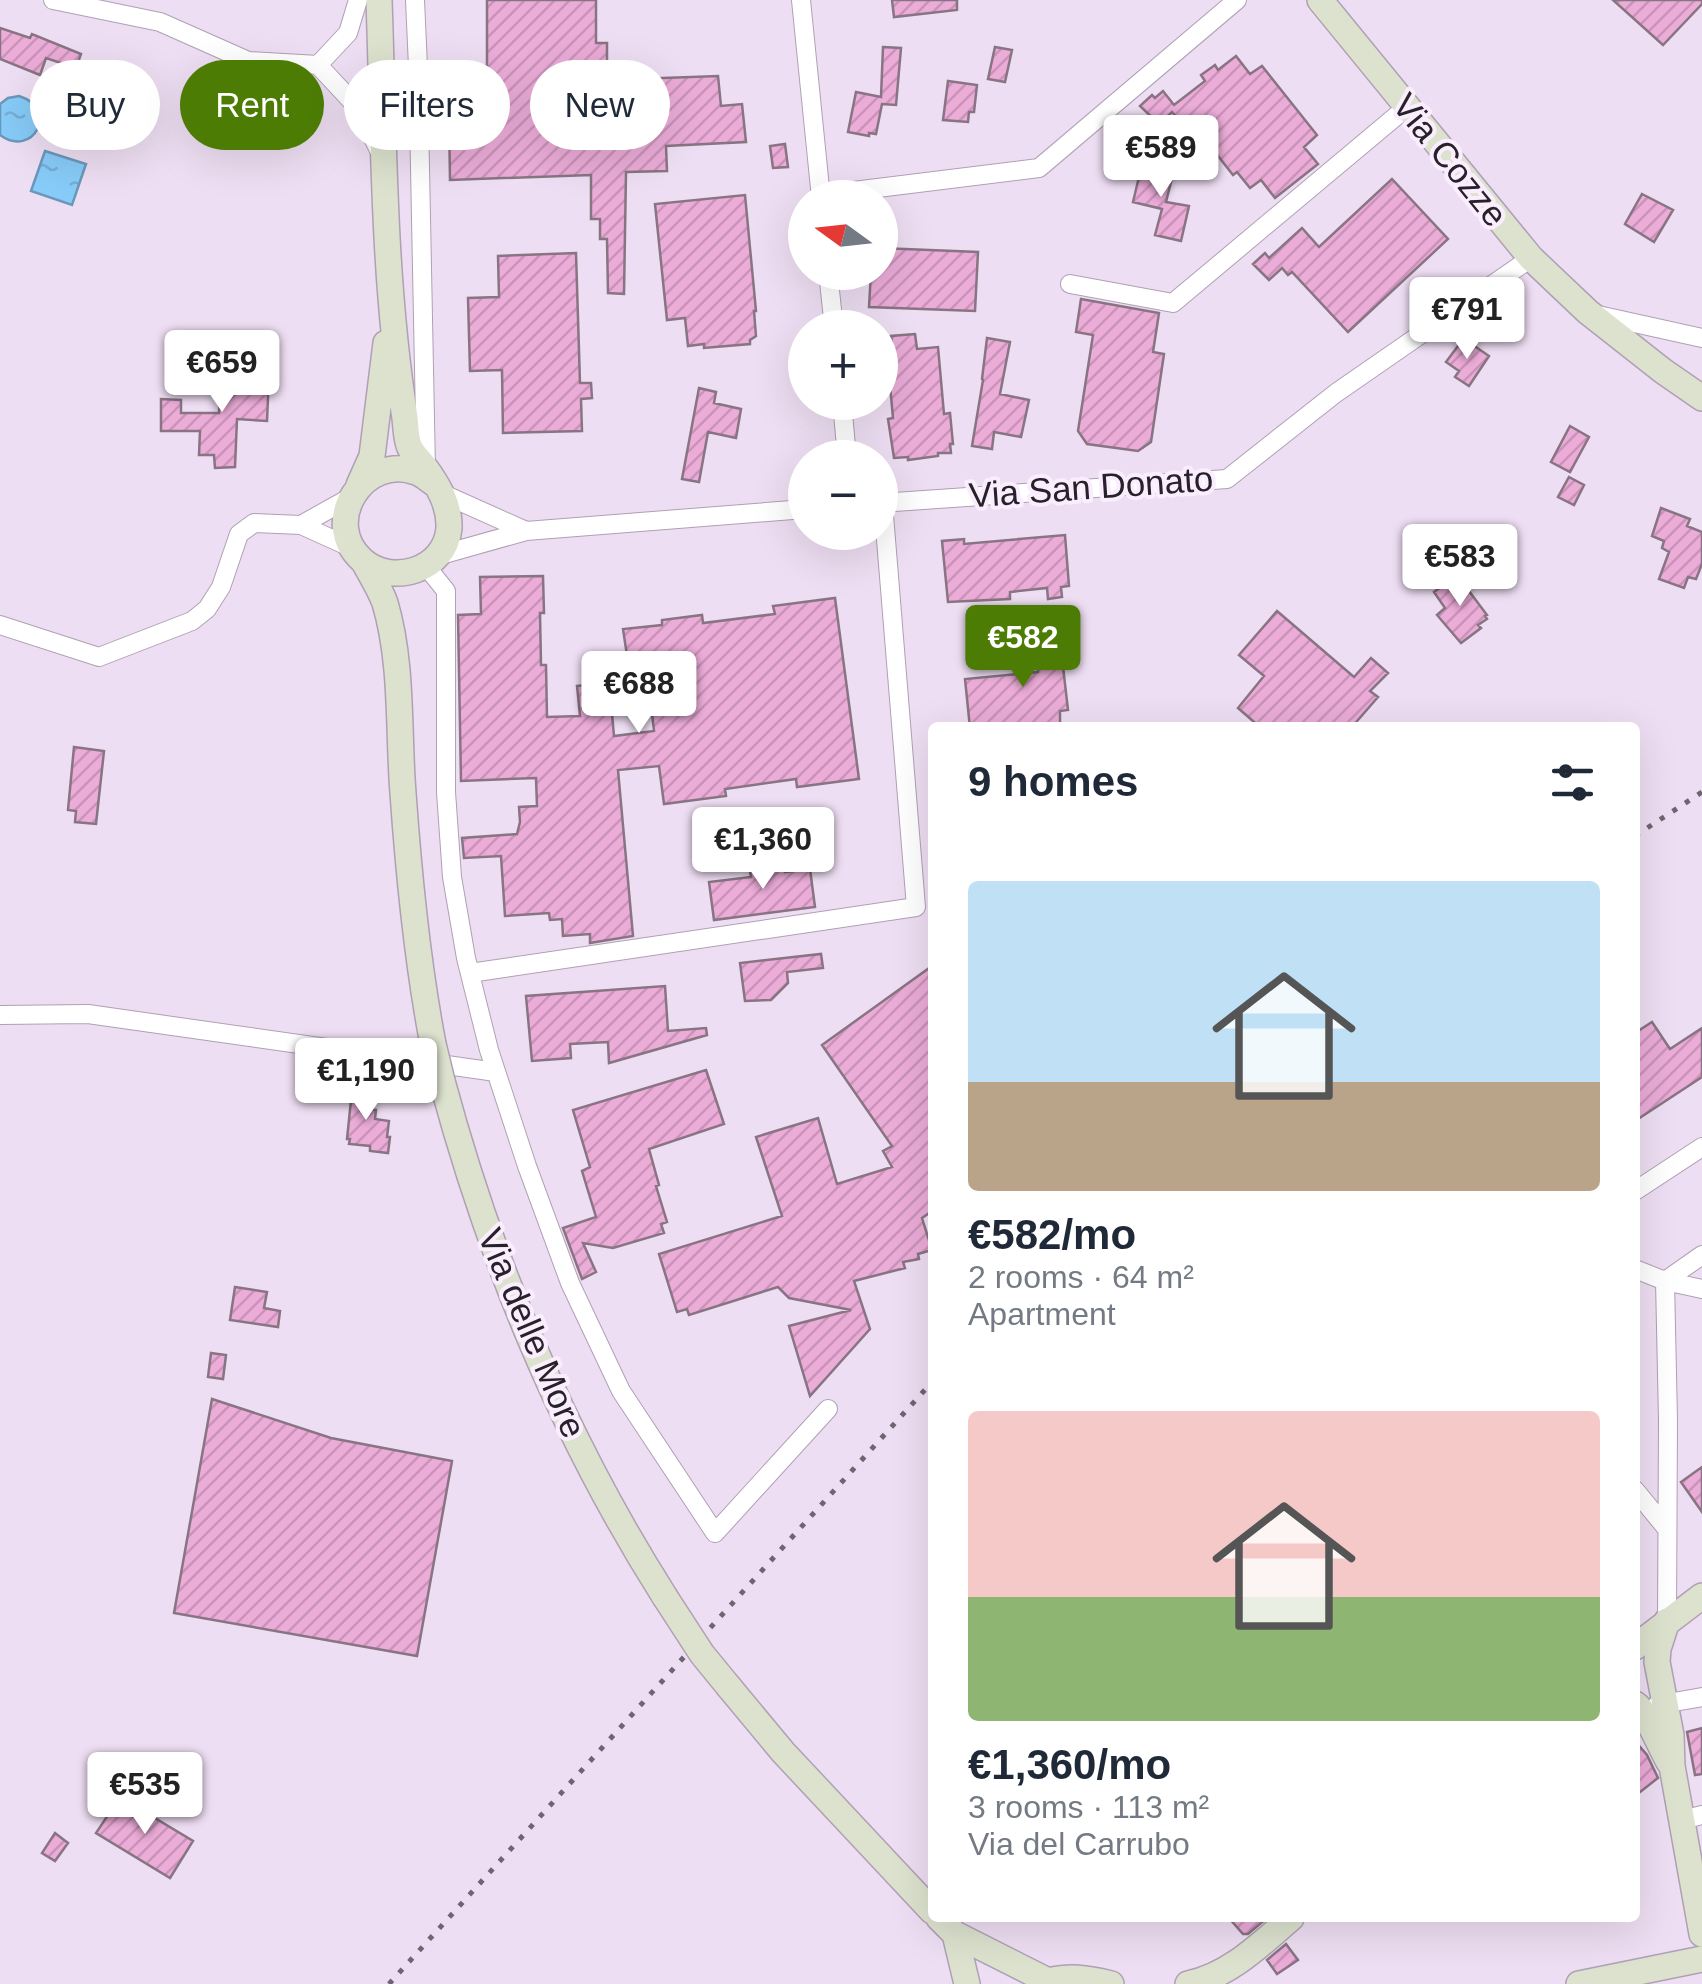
<!DOCTYPE html>
<html lang="en">
<head>
<meta charset="utf-8">
<style>
  body { margin:0; font-family:Arial,sans-serif; background:#f6f6f7; color:#1f2937; height:100vh; display:flex; flex-direction:column; font-size:38px; white-space:nowrap }
  * { box-sizing:border-box; margin:0 }
  p { font-size:32px; color:#747a83 }
  .icon { flex:none; width:55px; height:55px; fill:none; stroke:currentColor; stroke-width:2; stroke-linecap:round; stroke-linejoin:round }
  .map { position:relative; flex:1; overflow:hidden }
  .panel { position:absolute; left:928px; top:722px; width:712px; height:1200px; display:flex; flex-direction:column; background:#fff; border-radius:10px; box-shadow:0 10px 40px #0002 }
  .panel>* { flex:none }
  .guide { position:absolute; left:30px; top:60px; width:748px; height:90px; display:flex; gap:20px }
  .needle { width:65px; rotate:285deg }
  .buttons { position:absolute; left:788px; top:180px; display:grid; gap:20px }
  .buttons a { display:grid; place-items:center; width:110px; height:110px; border-radius:50%; background:#fff; box-shadow:0 10px 40px #0002; font-size:50px }
  .price { position:absolute; translate:-50% -85px; padding:0 22px; border-radius:10px; background:#fff; color:#222; font-size:32px; line-height:65px; filter:drop-shadow(0 2px 5px #0008) }
  .price::after { content:''; position:absolute; left:50%; top:60px; width:30px; height:22px; margin-left:-15px; background:inherit; clip-path:polygon(0 0,100% 0,50% 100%) }
  .price.current { background:#4c7c04; color:#fff }
  ul { padding:0; list-style:none }
  li { display:grid; align-content:center; gap:20px; height:530px; padding:0 40px }
  li span { display:grid; place-items:center; height:310px; border-radius:10px; color:#555 }
  li>.icon { margin-inline-start:auto }
  span .icon { width:180px; height:180px; fill:#fffc; stroke-width:1 }
  li b { font-size:42px }
  h2 { display:flex; justify-content:space-between; align-items:center; height:120px; padding:0 40px; font-size:42px }
  .tag { padding:0 35px; border-radius:45px; background:#fff; box-shadow:0 10px 40px #0002; font-size:35px; line-height:90px }
  .tag.current { background:#4c7c04; color:#fff }
  .map>svg:first-child { display:block }
  .water { fill:url(#water-ripples); stroke:#6a98ba; stroke-width:2.5 }
  .building { fill:url(#building-hatch); stroke:#887482; stroke-width:2.5; fill-rule:evenodd }
  .lines { fill:none; stroke-linecap:round; stroke-linejoin:round }
  .street-casing { stroke:#afa0b4; stroke-width:20 }
  .secondary-casing { stroke:#afa0b4; stroke-width:28 }
  .street { stroke:#fff; stroke-width:18 }
  .secondary { stroke:#dce2ce; stroke-width:25 }
  .rail { stroke:#6f6572; stroke-width:5; stroke-dasharray:5 10; stroke-linecap:butt }
  .secondary-bridge-casing { stroke:#afa0b4; stroke-width:28; stroke-linecap:butt }
  .secondary-bridge { stroke:#dce2ce; stroke-width:25 }
  .labels { text-anchor:middle; stroke-width:8; stroke-linejoin:round; paint-order:stroke }
  .street-label { font-size:35px; fill:#272129; stroke:#faedfe }
</style>
</head>
<body>
<div class="map">
<svg width="1702" height="1984" viewBox="0 0 1702 1984">
  <defs>
    <pattern id="water-ripples" width="26" height="14" patternUnits="userSpaceOnUse" patternTransform="scale(2.5)"><rect width="26" height="14" fill="#87cbf8"/><path d="M2 4q2-2 4 0t4 0M15 11q2-2 4 0t4 0" fill="none" stroke="#75aed5"/></pattern>
    <pattern id="building-hatch" width="6" height="6" patternUnits="userSpaceOnUse" patternTransform="scale(2.5)"><rect width="6" height="6" fill="#ebacd8"/><path d="M-1 1l2-2M0 6l6-6M5 7l2-2" fill="none" stroke="#ca94b9"/></pattern>
  </defs>
  <rect width="100%" height="100%" fill="#eedef3"/>
  <path class="water" d="M19 96C60 109 33 159 0 135V104L8 98Z
    M45 151 86 164 72 205 31 191Z"/>
  <path class="building" d="M487 0H596V43H607V80L718 76 721 106 742 104 746 142 666 146 667 171 626 172 624 294 608 293 607 239H600V219H591V175L450 180 449 116 487 115Z
    M892 0H957V10L894 17Z
    M1613 0H1702V4L1663 45Z
    M0 28 30 38 32 34 81 54 76 68 46 58 40 75 0 59Z
    M883 47 901 48 896 105 882 104 876 134 869 133V136L848 132 856 92 881 97Z
    M995 47 1012 50 1005 82 988 79Z
    M1236 56 1250 74 1262 66 1317 135 1304 147 1318 164 1275 198 1261 180 1250 188 1237 172 1233 175 1211 147 1205 151 1172 112 1159 124 1140 106 1152 95 1155 98 1163 91 1174 105 1205 81 1201 75 1215 65 1218 70Z
    M948 81 977 85 974 112H969L968 122 943 120Z
    M785 144 788 167 773 168 770 146Z
    M1143 160 1174 170 1166 202 1189 206 1181 241 1155 235 1162 209 1133 202Z
    M1392 179 1448 239 1348 332 1292 272 1288 275 1282 268 1269 280 1253 264 1265 253 1269 258 1302 228 1319 247Z
    M1642 194 1673 210 1654 242 1625 224Z
    M745 195 756 311H754L756 336 750 340V344L704 348V344L688 346 685 318 667 320 655 204Z
    M880 248 978 252 975 311 869 307 871 272H880Z
    M576 253 580 383H591L592 398 581 399 582 431 503 433 502 370 470 371 468 298 499 297 498 256Z
    M1081 299 1159 313 1153 352 1164 354 1151 442 1138 451 1087 444 1078 431 1093 335 1076 332Z
    M915 334 917 349 938 347 944 414 950 413 953 444H950L951 453H938V456L908 460V457L894 458 888 419 893 418 887 352 893 351 891 336Z
    M987 338 1010 342 1000 394 1029 400 1021 437 994 432 992 449 972 446 983 380 982 379Z
    M1461 342 1470 349 1473 345 1489 356 1469 386 1455 377 1459 371 1446 362Z
    M220 371 269 375 267 421 237 419 235 467 215 468 214 455H199L200 431H161V399L181 400V413H219Z
    M699 388 716 392 714 403 741 409 736 438 708 432 699 482 682 479Z
    M1570 426 1589 437 1570 472 1551 462Z
    M1569 477 1584 485 1574 505 1558 497Z
    M1661 508 1690 519 1687 526 1702 532V564L1696 579 1688 577 1684 588 1659 579 1669 552 1662 548 1664 541 1652 536Z
    M1065 535 1069 586 1061 587 1062 597 1048 599 1047 588 1010 592V599L948 602 942 541 964 539V544Z
    M1457 575 1487 615 1485 616 1487 619 1478 625 1481 628 1461 643 1437 615 1445 608 1434 592Z
    M543 576 544 613H540L541 665H546L547 717 580 716 577 686 631 682 623 629 662 625V620L702 615 703 623 775 614 773 606 835 598 859 779 797 787 796 779 725 789 726 796 664 804 659 766 618 770 633 936 590 943V934L563 936 562 919 550 920 549 913 505 916 501 856 464 858 462 838 517 834 520 822 519 807 537 806 536 778 461 781 458 615 481 614 480 577ZM650 696 654 731 614 736 611 702Z
    M1277 611 1354 677 1371 658 1388 673 1370 691 1378 697 1351 728H1261L1238 708 1264 676 1239 655Z
    M1058 623 1068 710 1060 711V728H970L965 679 1038 672 1036 644H1028L1026 626Z
    M74 747 104 751 96 824 75 822 76 811 68 810Z
    M783 858 785 872 810 869 815 907 714 920 709 882 751 877 749 866 767 863 766 859Z
    M821 954 823 968 787 972 788 983 771 1000 745 1001 740 963Z
    M932 966V1211L922 1218 932 1250 918 1254 919 1259 903 1262 905 1268 854 1281 870 1329 810 1396 789 1326 851 1310 789 1298 778 1287 689 1315 687 1309 677 1312 659 1254 782 1216 756 1137 818 1118 837 1184 892 1167 883 1151 892 1146 822 1045Z
    M665 986 668 1031 706 1028 707 1035 609 1063 608 1042 570 1044 571 1058 532 1061 526 996Z
    M1652 1022 1670 1049 1702 1028V1077L1635 1121V1033Z
    M706 1070 724 1124 649 1149 659 1185 656 1186 667 1222 661 1224 664 1233 613 1248 583 1243 596 1272 582 1279 563 1228 596 1217 582 1171 590 1167 573 1110Z
    M353 1081 367 1083 364 1109 376 1110 375 1119 389 1121 387 1137H390L388 1153 370 1151V1146L349 1144 350 1139H347Z
    M235 1287 267 1292 264 1308 280 1311 278 1327 230 1320Z
    M211 1353 226 1355 223 1379 208 1377Z
    M212 1399 331 1438 452 1461 417 1656 174 1613Z
    M1702 1467V1512L1681 1482Z
    M1702 1728V1774L1695 1775 1687 1732Z
    M1635 1741 1647 1755 1658 1778 1635 1796Z
    M120 1797 193 1841 170 1878 96 1833Z
    M55 1833 68 1843 55 1861 42 1853Z
    M1229 1918H1267L1248 1934H1243Z
    M1286 1944 1298 1960 1277 1974 1267 1960Z"/>
  <g class="lines">
    <g class="street-casing">
      <path id="street" d="M53 0 160 22 248 61 318 65
        M358 0 348 33 318 65 358 108 379 150
        M415 0 418 67 426 469
        M801 0 821 198
        M821 195 1039 168 1237 0
        M828 272 834 328
        M1070 284 1173 303 1407 107
        M1598 315 1702 338
        M842 402 847 458
        M441 493 526 531
        M880 503 1227 479 1336 393 1531 258
        M301 525 351 497
        M437 556 526 531 805 509
        M426 566 446 591V792L452 877 466 958 489 1050 527 1166 570 1283 621 1391 715 1533 828 1409
        M0 625 99 657 192 621 207 609 221 587 239 534 254 523 301 525 352 548
        M470 973 916 907 883 503
        M0 1015 88 1014 496 1072
        M1635 1191 1702 1147
        M1635 1269 1665 1281 1702 1289
        M1665 1281 1668 1420 1667 1621
        M1665 1281 1702 1255
        M1635 1490 1667 1529
        M1657 1705 1702 1697
        M1682 1820 1702 1815"/>
    </g>
    <g class="secondary-casing">
      <path id="secondary" d="M379 0C384 140 383 280 405 418 406 427 406 440 410 448 413 454 420 461 424 466 438 485 450 505 449 528 446 570 392 587 362 560 320 522 364 453 416 472 422 474 429 480 435 484
        M1320 0 1531 258 1588 312 1663 371 1702 398
        M359 485 372 456 386 343
        M364 562C371 575 380 589 385 603 403 664 398 731 403 793 409 878 417 961 433 1044
        M442 1081C491 1263 564 1438 665 1597
        M1667 1621 1658 1649 1657 1662 1671 1735 1672 1766 1702 1934
        M1635 1647 1702 1596
        M729 1687 783 1752 932 1911
        M1635 1704C1647 1712 1660 1747 1669 1762
        M939 1918 955 1934 1048 1981
        M955 1934 967 1984
        M1040 1984C1064 1974 1087 1978 1111 1984
        M1188 1984C1229 1976 1261 1944 1291 1918
        M1579 1984 1702 1959"/>
    </g>
    <use href="#street" class="street"/>
    <use href="#secondary" class="secondary"/>
    <path class="rail" d="M1635 836 1702 792
      M389 1984 932 1382"/>
    <g class="secondary-bridge-casing">
      <path id="secondary-bridge" d="M433 1044 442 1081
        M665 1597 702 1654 729 1687"/>
    </g>
    <use href="#secondary-bridge" class="secondary-bridge"/>
  </g>
  <g class="labels">
    <g class="street-label">
      <text transform="translate(1450 160) rotate(51)" y="12">Via Cozze</text>
      <text transform="translate(1091 487) rotate(-4)" y="12">Via San Donato</text>
      <text transform="translate(532 1333) rotate(67)" y="12">Via delle More</text>
    </g>
  </g>
</svg>
<div class="buttons">
<a><svg class="needle" viewBox="-14 -14 28 28"><path d="M0-13l5 13h-10z" fill="#e53935"/><path d="M0 13l5-13h-10z" fill="#747a83"/></svg></a>
<a>+</a>
<a>−</a>
</div>
<b class="price" style="left:1161px;top:200px">€589</b>
<b class="price" style="left:1467px;top:362px">€791</b>
<b class="price" style="left:222px;top:415px">€659</b>
<b class="price" style="left:1460px;top:609px">€583</b>
<b class="price current" style="left:1023px;top:690px">€582</b>
<b class="price" style="left:639px;top:736px">€688</b>
<b class="price" style="left:763px;top:892px">€1,360</b>
<b class="price" style="left:366px;top:1123px">€1,190</b>
<b class="price" style="left:145px;top:1837px">€535</b>
<div class="guide">
<a class="tag">Buy</a>
<a class="tag current">Rent</a>
<a class="tag">Filters</a>
<a class="tag">New</a>
</div>
<section class="panel">
<h2>9 homes<svg class="icon" aria-label="filters" viewBox="0 0 24 24"><path d="M4 7h16M4 17h16"/><circle cx="9" cy="7" r="2"/><circle cx="15" cy="17" r="2"/></svg></h2>
<ul>
<li><span style="background:linear-gradient(#bfe0f5 65%,#b9a48a 0)"><svg class="icon" aria-label="home" viewBox="0 0 24 24"><path d="M3 11l9-7 9 7M6 9v11h12V9"/></svg></span><div><b>€582/mo</b><p>2 rooms · 64 m²</p><p>Apartment</p></div></li>
<li><span style="background:linear-gradient(#f6c9c9 60%,#8fb573 0)"><svg class="icon" aria-label="home" viewBox="0 0 24 24"><path d="M3 11l9-7 9 7M6 9v11h12V9"/></svg></span><div><b>€1,360/mo</b><p>3 rooms · 113 m²</p><p>Via del Carrubo</p></div></li>
</ul>
</section>
</div>
</body>
</html>
